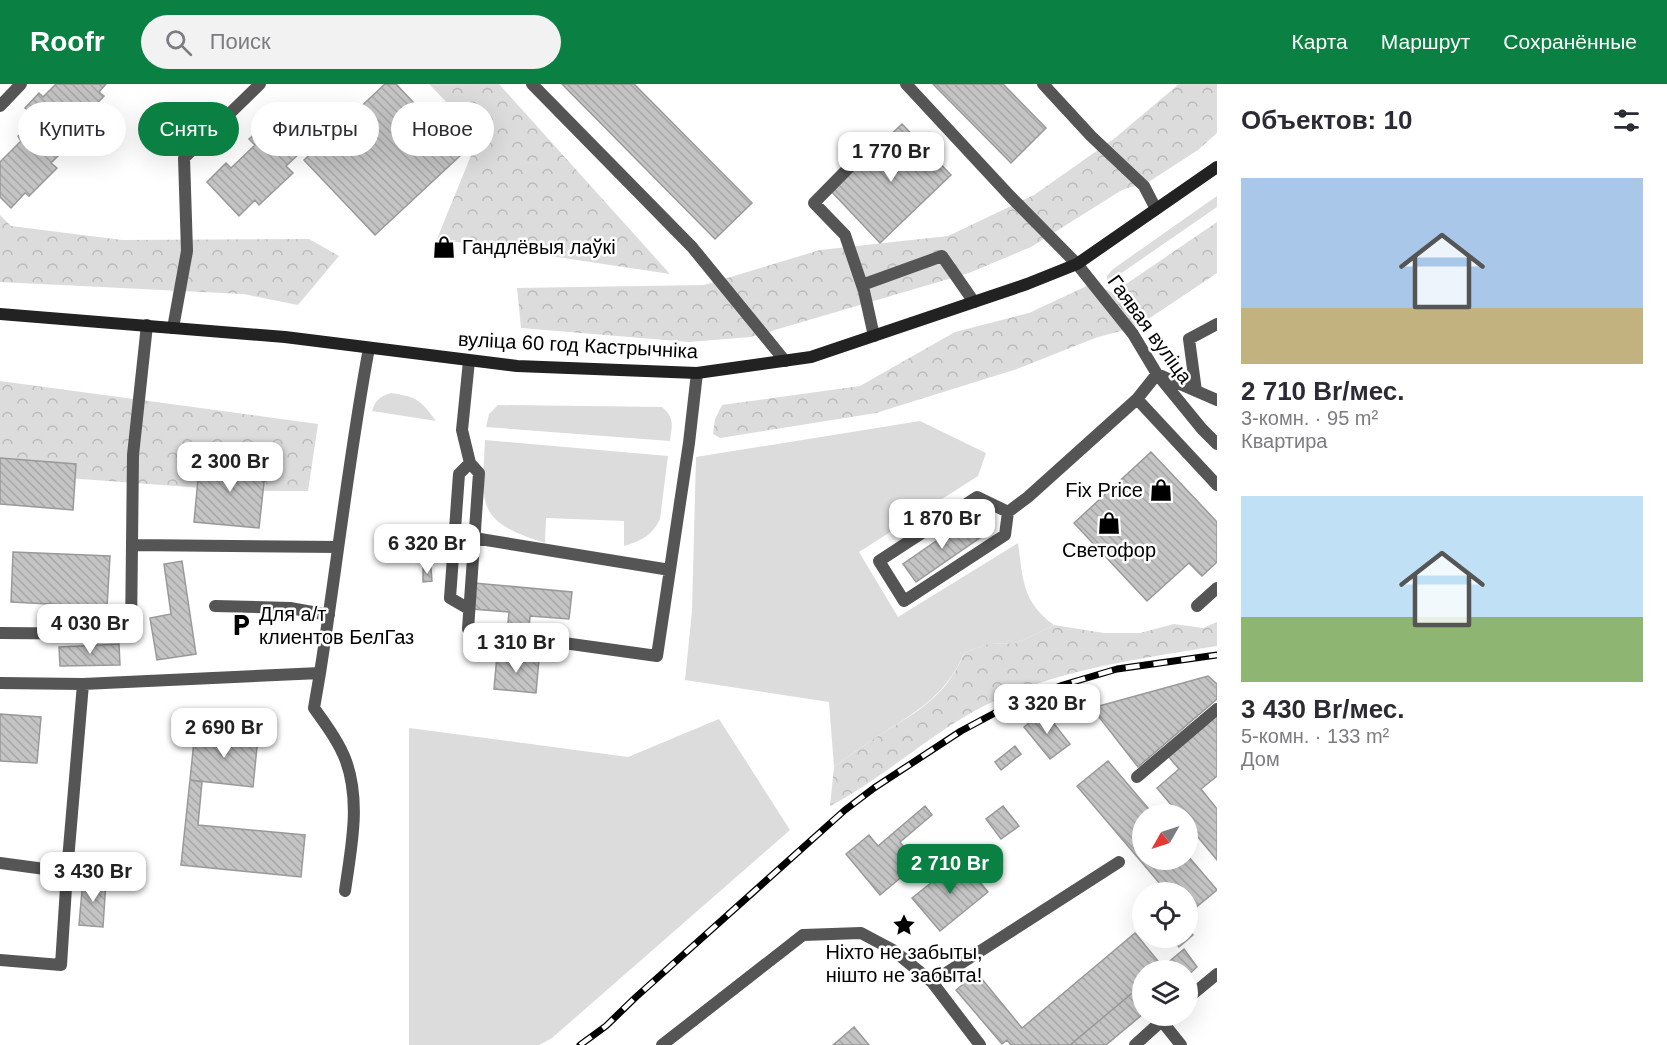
<!DOCTYPE html>
<html lang="ru">
<head>
<meta charset="utf-8">
<style>
  body { margin:0; font-family:Helvetica,sans-serif; background:#f2f2f3; color:#2b2b33; height:100vh; display:flex; flex-direction:column; font-size:22px; white-space:nowrap }
  * { box-sizing:border-box; margin:0 }
  p { font-size:20px; color:#7c7c81 }
  .icon { flex:none; width:33px; height:33px; fill:none; stroke:currentColor; stroke-width:2; stroke-linecap:round; stroke-linejoin:round }
  .map { position:relative; flex:1; overflow:hidden }
  .details { display:flex; flex-direction:column; background:#fff; width:450px }
  .details>* { flex:none }
  .top-card { position:absolute; left:18px; top:18px; width:570px; height:54px; display:flex; gap:12px }
  .needle { width:39px; rotate:231deg }
  .controls { position:absolute; left:1132px; top:720px; display:grid; gap:12px }
  .controls a { display:grid; place-items:center; width:66px; height:66px; border-radius:50%; background:#fff; box-shadow:0 6px 24px #0002; font-size:30px }
  .price { position:absolute; translate:-50% -51px; padding:0 14px; border-radius:12px; background:#fff; color:#222; font-size:20px; line-height:39px; filter:drop-shadow(0 2px 3px #0008) }
  .price::after { content:''; position:absolute; left:50%; top:36px; width:18px; height:14px; margin-left:-9px; background:inherit; clip-path:polygon(0 0,100% 0,50% 100%) }
  .price.selected { background:#0b8043; color:#fff }
  ul { padding:0; list-style:none }
  li { display:grid; align-content:center; gap:12px; height:318px; padding:0 24px }
  li span { display:grid; place-items:center; height:186px; border-radius:0px; color:#555 }
  li>.icon { margin-inline-start:auto }
  span .icon { width:108px; height:108px; fill:#fffc; stroke-width:1 }
  li b { font-size:26px }
  h2 { display:flex; justify-content:space-between; align-items:center; height:72px; padding:0 24px; font-size:26px }
  .chip { padding:0 21px; border-radius:27px; background:#fff; box-shadow:0 6px 24px #0002; font-size:21px; line-height:54px }
  .chip.selected { background:#0b8043; color:#fff }
  header { display:flex; align-items:center; gap:36px; box-sizing:border-box; height:84px; padding:0 30px; background:#0b8043; color:#fff }
  header strong { font-size:28px }
  nav { display:flex; gap:33px; margin-inline-start:auto; font-size:21px }
  .search { width:420px; height:54px; background:#f2f2f3; display:flex; align-items:center; gap:15px; box-sizing:border-box; padding:0 21px; border-radius:33px; color:#7c7c81; font-size:22px }
  main { display:flex; flex:1; min-height:0 }
  .map>svg:first-child { display:block }
  .green { fill:#dcdcdc }
  .forest { fill:url(#forest-crowns) }
  .building { fill:url(#building-back-hatch); stroke:#999; stroke-width:1.5 }
  .lines { fill:none; stroke-linecap:round; stroke-linejoin:round }
  .lane { stroke:#555; stroke-width:12 }
  .secondary { stroke:#222; stroke-width:12 }
  .rail-casing { stroke:#000; stroke-width:7 }
  .rail { stroke:#fff; stroke-width:4.5; stroke-dasharray:14; stroke-linecap:butt }
  .labels { text-anchor:middle; stroke-width:5; stroke-linejoin:round; paint-order:stroke }
  .poi-label { font-size:20px; fill:#000; stroke:#fff; text-anchor:start }
  .street-label { font-size:20px; fill:#000; stroke:#fff }
</style>
</head>
<body>
<header>
<strong>Roofr</strong>
<div class="search"><svg class="icon" aria-label="search" viewBox="0 0 24 24"><circle cx="10" cy="10" r="6"/><path d="M15 15l6 6"/></svg>Поиск</div>
<nav><a>Карта</a><a>Маршрут</a><a>Сохранённые</a></nav>
</header>
<main>
<div class="map">
<svg width="1217" height="961" viewBox="0 0 1217 961">
  <defs>
    <pattern id="forest-crowns" width="20" height="18" patternUnits="userSpaceOnUse" patternTransform="scale(1.5)"><rect width="20" height="18" fill="#dcdcdc"/><path d="M2 6a3 3 0 1 1 6 0M12 15a3 3 0 1 1 6 0" fill="none" stroke="#bbb"/></pattern>
    <pattern id="building-back-hatch" width="6" height="6" patternUnits="userSpaceOnUse" patternTransform="scale(1.5)"><rect width="6" height="6" fill="#c4c4c4"/><path d="M-1 5l2 2M0 0l6 6M5-1l2 2" fill="none" stroke="#a7a7a7"/></pattern>
  </defs>
  <rect width="100%" height="100%" fill="#fff"/>
  <path class="green" d="M1217 112V123L1107 199V192L1113 185Z
    M391 309C417 313 421 316 436 337L372 327C375 316 381 312 391 309Z
    M498 321 662 323C675 334 672 341 670 357L486 343 489 330Z
    M920 337 986 369 978 392 859 468 898 533 1018 459C1023 495 1022 518 1054 541L1017 559 987 560 964 569C946 614 910 631 872 656 859 665 846 674 834 683L829 618 685 596 692 527 696 373Z
    M485 356 668 372 660 435C653 451 641 457 624 462V437L546 434 545 459C475 437 482 422 485 356Z
    M719 635 790 746 552 954 539 961H409V644L628 673Z"/>
  <path class="forest" d="M429 0H499L670 190 437 155 479 52Z
    M1179 0H1217V49L1198 66 1150 97 1122 106 1031 163 969 189 751 253 689 258 521 244 517 204 704 201 820 166 948 152 1034 111 1115 54Z
    M0 131 11 142 122 156 309 155 339 172 298 221 243 210 0 198Z
    M1217 138V189L1138 242 1095 254 1017 285 876 329 720 354 713 350 715 335 722 321 860 302 955 248 1029 229 1093 199 1113 209Z
    M0 297 318 340 308 407H243L0 389Z
    M1217 538V562C1133 576 1047 586 971 629 922 657 880 696 830 722L834 683C846 674 859 665 872 656 910 631 946 616 964 569L987 560 1017 559 1054 541 1104 549H1140L1174 540 1203 544Z"/>
  <path class="building" d="M56 0H106L99 8 104 12 72 45 68 41 56 53 67 63 51 79 57 84 29 112 25 109 11 124 0 113V78L21 57 18 52 36 34 25 24 39 9 43 13Z
    M385 0H396L462 70 375 151 304 76Z
    M562 0H634L752 119 715 155Z
    M933 0H1003L1046 44 1011 79Z
    M269 37 300 69 286 82 293 89 259 121 255 116 239 132 207 98 226 79 231 84 255 61 249 55Z
    M902 40 951 91 880 159 831 107Z
    M1151 368 1217 438V478L1202 492 1189 479 1147 517 1074 439Z
    M200 373 266 380 259 444 194 438Z
    M0 374 76 380 73 426 0 420Z
    M968 435 981 453 916 498 903 480Z
    M13 468 110 472 107 523 11 518Z
    M182 477 196 570 157 576 150 534 171 530 164 480Z
    M423 484H431L432 497 423 498Z
    M474 499 572 508 569 535 530 532 527 573 505 572 509 528 472 525Z
    M119 560 120 581 60 582 59 563Z
    M497 571 539 575 536 609 494 605Z
    M1208 592 1217 600V615L1138 683 1092 624Z
    M1044 627 1070 660 1050 675 1024 643Z
    M0 630 41 633 37 679 0 677Z
    M1217 631V692L1201 705 1217 725V776L1188 741V730H1179L1157 704 1179 685 1168 672Z
    M195 647 258 653 253 703 190 696Z
    M1015 662 1021 670 1001 686 995 678Z
    M1108 677 1153 730H1143V776H1188V772L1217 806 1188 830V808H1167L1077 702Z
    M190 696 202 698 198 741 305 751 301 793 181 781Z
    M925 722 932 731 900 758 917 780 880 811 846 770 869 751 878 762Z
    M1003 722 1019 742 1001 755 986 735Z
    M961 775 988 808 940 847 912 814Z
    M83 795 106 797 103 843 79 841Z
    M1188 845 1193 851 1179 863 1171 854H1188Z
    M1135 849 1163 883 1159 886H1143V900L1070 961H1011L1007 956 1002 960 956 906 977 889 1022 944Z
    M1184 865 1197 883 1188 891V886H1159Z
    M1143 900V930L1106 961H1070Z
    M854 943 869 961H833Z"/>
  <g class="lines">
    <path class="lane" d="M532 0 692 163 785 277
      M906 0 1010 112 1077 180 1133 250 1157 290 1202 345 1217 360
      M1043 0 1091 52 1144 102 1156 125
      M0 22 21 0
      M873 59 814 119 845 151 864 207 874 252
      M862 201 942 172 974 218
      M173 244 187 167 184 74 260 0
      M469 277 462 346 470 379 479 389 468 545 507 551
      M1196 307 1189 255 1217 240
      M1137 315 1157 290 1217 316
      M1008 428 977 413 879 477 904 517 1005 451 1008 428 1028 413 1137 315 1217 401
      M474 454 670 486
      M132 461 338 463
      M215 522 290 524 329 531
      M1197 522 1217 504
      M469 525 450 514 459 390 470 379
      M0 549 131 550 133 371 147 241
      M528 554 657 572 689 359 697 289
      M320 589 314 624C326 641 339 658 346 677 361 719 351 764 345 807
      M0 599 83 600 320 589C337 481 349 371 369 264
      M1137 693 1217 625
      M0 779 67 788 83 600
      M0 876 61 881 67 788
      M932 898 1119 778
      M1188 914 1217 890
      M1161 936 1181 961
      M662 961 803 851 861 849 893 866 932 898 980 961
      M1135 961 1167 932"/>
    <path class="secondary" d="M0 230 285 253 517 282 697 289 811 273 1027 200 1077 180 1217 83"/>
    <g class="rail-casing">
      <path id="rail" d="M580 961 606 942 636 913 845 726 874 704 961 647 1006 623 1063 601 1117 585 1217 571"/>
    </g>
    <use href="#rail" class="rail"/>
  </g>
  <defs>
    <g id="shop-bare" transform="scale(1.8)"><path d="M-5-2.5h2.3a2.7 3.5 0 0 1 5.4 0H5L5.5 6h-11ZM-1.5-2.5h3a1.5 2.3 0 0 0-3 0Z" fill="#000" stroke="#fff" stroke-width="2.5" paint-order="stroke"/></g>
    <g id="parking-bare" transform="scale(1.8)"><path d="M-3.5-5.5H1a3.5 3.5 0 0 1 0 7H-1V5.5H-3.5ZM-1-3.4V-.6H.8a1.4 1.4 0 0 0 0-2.8Z" fill="#000" stroke="#fff" stroke-width="2.5" paint-order="stroke"/></g>
    <g id="sight-bare" transform="scale(1.8)"><path d="M0-6L1.8-2.2L6-1.7L2.9 1.2L3.7 5.4L0 3.3L-3.7 5.4L-2.9 1.2L-6-1.7L-1.8-2.2Z" fill="#000" stroke="#fff" stroke-width="2.5" paint-order="stroke"/></g>
  </defs>
  <g fill-rule="evenodd">
    <use href="#shop-bare" x="444" y="163"/>
    <use href="#shop-bare" x="1161" y="406"/>
    <use href="#shop-bare" x="1109" y="439"/>
    <use href="#parking-bare" x="241" y="541"/>
    <use href="#sight-bare" x="904" y="841"/>
  </g>
  <g class="labels">
    <g class="poi-label">
      <text x="462" y="170">Гандлёвыя лаўкі</text>
      <text x="1143" y="413" text-anchor="end">Fix Price</text>
      <text x="1109" y="473" text-anchor="middle">Светофор</text>
      <text x="259" y="537">Для а/т<tspan x="259" dy="23">клиентов БелГаз</tspan></text>
      <text x="904" y="875" text-anchor="middle">Ніхто не забыты,<tspan x="904" dy="23">нішто не забыта!</tspan></text>
    </g>
    <g class="street-label">
      <text transform="translate(1150 245) rotate(54)" y="7">Гаявая вуліца</text>
      <text transform="translate(578 261) rotate(3)" y="7">вуліца 60 год Кастрычніка</text>
    </g>
  </g>
</svg>
<div class="controls">
<a><svg class="needle" viewBox="-14 -14 28 28"><path d="M0-13l5 13h-10z" fill="#e53935"/><path d="M0 13l5-13h-10z" fill="#7c7c81"/></svg></a>
<a><svg class="icon" aria-label="locate" viewBox="0 0 24 24"><circle cx="12" cy="12" r="6"/><path d="M12 2v4M12 18v4M2 12h4M18 12h4"/></svg></a>
<a><svg class="icon" aria-label="layers" viewBox="0 0 24 24"><path d="M12 4l9 5-9 5-9-5zM3 14l9 5 9-5"/></svg></a>
</div>
<b class="price" style="left:891px;top:99px">1 770 Br</b>
<b class="price" style="left:230px;top:409px">2 300 Br</b>
<b class="price" style="left:942px;top:466px">1 870 Br</b>
<b class="price" style="left:427px;top:491px">6 320 Br</b>
<b class="price" style="left:90px;top:571px">4 030 Br</b>
<b class="price" style="left:516px;top:590px">1 310 Br</b>
<b class="price" style="left:1047px;top:651px">3 320 Br</b>
<b class="price" style="left:224px;top:675px">2 690 Br</b>
<b class="price selected" style="left:950px;top:811px">2 710 Br</b>
<b class="price" style="left:93px;top:819px">3 430 Br</b>
<div class="top-card">
<a class="chip">Купить</a>
<a class="chip selected">Снять</a>
<a class="chip">Фильтры</a>
<a class="chip">Новое</a>
</div>
</div>
<section class="details">
<h2>Объектов: 10<svg class="icon" aria-label="filters" viewBox="0 0 24 24"><path d="M4 7h16M4 17h16"/><circle cx="9" cy="7" r="2"/><circle cx="15" cy="17" r="2"/></svg></h2>
<ul>
<li><span style="background:linear-gradient(#a9c7e8 70%,#c2b280 0)"><svg class="icon" aria-label="home" viewBox="0 0 24 24"><path d="M3 11l9-7 9 7M6 9v11h12V9"/></svg></span><div><b>2 710 Br/мес.</b><p>3-комн. · 95 m²</p><p>Квартира</p></div></li>
<li><span style="background:linear-gradient(#bfe0f5 65%,#8fb573 0)"><svg class="icon" aria-label="home" viewBox="0 0 24 24"><path d="M3 11l9-7 9 7M6 9v11h12V9"/></svg></span><div><b>3 430 Br/мес.</b><p>5-комн. · 133 m²</p><p>Дом</p></div></li>
</ul>
</section>
</main>
</body>
</html>
